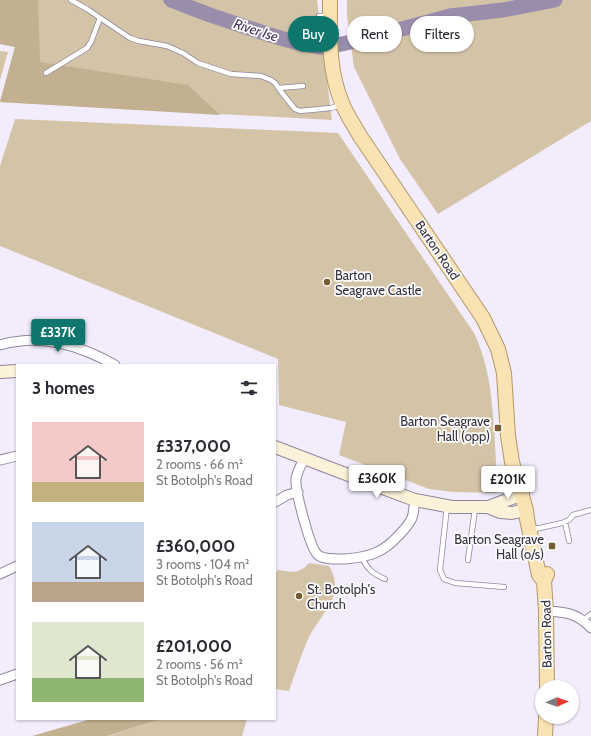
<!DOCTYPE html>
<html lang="en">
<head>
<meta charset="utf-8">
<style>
  body { margin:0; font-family:Cabin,sans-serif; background:#f7f7f7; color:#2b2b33; height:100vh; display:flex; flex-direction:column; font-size:15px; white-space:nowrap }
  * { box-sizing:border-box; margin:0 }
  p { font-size:13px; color:#7c7c81 }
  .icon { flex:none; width:22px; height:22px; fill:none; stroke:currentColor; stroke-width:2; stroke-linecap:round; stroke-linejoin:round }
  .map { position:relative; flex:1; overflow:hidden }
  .details { position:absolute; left:16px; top:364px; width:260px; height:356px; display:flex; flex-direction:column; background:#fff; border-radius:0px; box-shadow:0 1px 3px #0004 }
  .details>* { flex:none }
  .banner { position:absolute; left:288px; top:16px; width:243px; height:36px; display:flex; gap:8px }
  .needle { width:26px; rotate:88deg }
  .tools { position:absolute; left:535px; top:680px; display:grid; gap:8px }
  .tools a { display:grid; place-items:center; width:44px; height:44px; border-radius:50%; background:#fff; box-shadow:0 1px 3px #0004; font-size:20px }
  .price { position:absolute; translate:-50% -34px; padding:0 9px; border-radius:4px; background:#fff; color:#222; font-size:13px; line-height:26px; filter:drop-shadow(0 1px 2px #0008) }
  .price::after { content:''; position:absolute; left:50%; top:24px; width:12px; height:9px; margin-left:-6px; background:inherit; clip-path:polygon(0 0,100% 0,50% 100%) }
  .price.selected { background:#0f766e; color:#fff }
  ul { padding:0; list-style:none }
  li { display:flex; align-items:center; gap:12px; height:100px; padding:0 16px }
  li span { display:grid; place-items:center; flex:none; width:112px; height:80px; border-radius:0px; color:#555 }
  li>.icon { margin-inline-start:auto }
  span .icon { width:48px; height:48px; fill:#fffc; stroke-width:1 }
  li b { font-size:17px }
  h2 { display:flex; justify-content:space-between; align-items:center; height:48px; padding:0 16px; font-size:17px }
  .chip { padding:0 14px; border-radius:18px; background:#fff; box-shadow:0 1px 3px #0004; font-size:14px; line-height:36px }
  .chip.selected { background:#0f766e; color:#fff }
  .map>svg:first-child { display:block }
  .green { fill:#d4c4a7 }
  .forest { fill:#c2b191 }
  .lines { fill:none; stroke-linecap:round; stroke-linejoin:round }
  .river { stroke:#9a8dac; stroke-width:15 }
  .lane-casing { stroke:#90859e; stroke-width:6 }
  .street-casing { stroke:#90859e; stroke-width:11 }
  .secondary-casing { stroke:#90859e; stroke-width:14 }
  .primary-casing { stroke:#b29869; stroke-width:16 }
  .lane { stroke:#fff; stroke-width:4.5 }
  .street { stroke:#fff; stroke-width:9 }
  .secondary { stroke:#fcf1d9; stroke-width:12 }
  .primary { stroke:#f9e2b3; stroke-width:14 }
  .poi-dot { fill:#745d2e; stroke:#fcfcfc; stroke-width:1.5 }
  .labels { text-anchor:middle; stroke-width:3.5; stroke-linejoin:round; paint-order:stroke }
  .street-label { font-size:13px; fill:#36313c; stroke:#fcfcfc }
  .poi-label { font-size:13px; fill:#36313c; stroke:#fcfcfc; text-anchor:start }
  .water-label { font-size:14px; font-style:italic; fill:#493460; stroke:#fcfcfc }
</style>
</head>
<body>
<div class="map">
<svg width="591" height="736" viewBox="0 0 591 736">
  <rect width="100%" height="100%" fill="#f2ecfc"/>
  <path class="green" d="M0 0H317L332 120 0 102 15 47 0 44Z
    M347 0H591V121L438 214 400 159 354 67 347 16Z
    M0 51 8 52 0 80Z
    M15 119 338 133 474 333C489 366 491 391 494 426 495 448 497 471 497 493L454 492 429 489 339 455 346 422 279 405 278 359 0 246V166Z
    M310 563 329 566C347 597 320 613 308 639 301 656 295 673 289 691L275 689V573L278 570C286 571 295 574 302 569 306 567 306 565 310 563Z
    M161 719H247L242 736H108Z"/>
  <path class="forest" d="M0 0H38L40 62 188 85 220 115 0 102 15 47 0 44Z
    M91 719H161L107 736H32Z"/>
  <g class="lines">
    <path class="river" d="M171 0 210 15 270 35 298 43 319 47 332 46 365 39 450 16 503 10 555 0"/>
    <g class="lane-casing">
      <path id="lane" d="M71 0 87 9 130 38 139 41 167 46 183 53 198 63 231 74 261 76 271 80 275 83 282 93 295 109 300 111 331 108 341 105
        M319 16H328
        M46 73 87 48 91 42 100 18
        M279 88 303 86
        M447 506 440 570 444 579 455 583 504 587
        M565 522 569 541
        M531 530 562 523 569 520 573 515 591 510
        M362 557C367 569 373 574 385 579
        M468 560 475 509
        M583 620 591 614"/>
    </g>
    <g class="street-casing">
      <path id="street" d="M0 345C41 333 79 345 115 365
        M304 459C301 465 297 472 296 479 295 490 310 549 318 555 324 560 338 559 345 559 369 557 383 553 399 535 404 530 409 524 412 518 414 512 414 505 415 500
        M0 460 17 456
        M275 502 287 495 298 492
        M0 574 17 566
        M546 611C566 612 577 613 591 628
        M0 680 17 674"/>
    </g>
    <g class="secondary-casing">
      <path id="secondary" d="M0 372 17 371
        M275 447 385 489 415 500 452 507H488L500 512 512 513 526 510
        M488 507 523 494"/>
    </g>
    <g class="primary-casing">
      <path id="primary" d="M330 0C330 36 328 69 342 103 346 114 354 125 360 136L483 318 498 349 504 373 508 436 512 462 526 510 527 519 539 575 544 581
        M547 574 544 581 546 611 547 687
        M545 736 546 717"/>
    </g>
    <use href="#lane" class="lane"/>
    <use href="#street" class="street"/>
    <use href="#secondary" class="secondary"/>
    <use href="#primary" class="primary"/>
  </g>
  <g class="poi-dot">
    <circle cx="327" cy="282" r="4"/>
    <rect x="494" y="424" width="8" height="8" rx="2"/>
    <rect x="548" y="542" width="8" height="8" rx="2"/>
    <circle cx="299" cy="596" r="4"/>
  </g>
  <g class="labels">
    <g class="street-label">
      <text transform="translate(438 250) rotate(56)" y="5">Barton Road</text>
      <text transform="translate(546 634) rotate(-91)" y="5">Barton Road</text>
    </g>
    <g class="poi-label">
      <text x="335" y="280">Barton<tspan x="335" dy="15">Seagrave Castle</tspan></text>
      <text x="490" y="426" text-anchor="end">Barton Seagrave<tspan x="490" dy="15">Hall (opp)</tspan></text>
      <text x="544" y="544" text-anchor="end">Barton Seagrave<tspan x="544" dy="15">Hall (o/s)</tspan></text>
      <text x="307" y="594">St. Botolph's<tspan x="307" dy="15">Church</tspan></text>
    </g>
    <g class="water-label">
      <text transform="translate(256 30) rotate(18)" y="5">River Ise</text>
    </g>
  </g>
</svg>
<div class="tools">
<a><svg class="needle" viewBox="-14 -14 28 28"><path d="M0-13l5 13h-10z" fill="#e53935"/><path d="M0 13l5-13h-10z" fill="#7c7c81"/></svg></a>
</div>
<b class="price selected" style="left:58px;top:353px">£337K</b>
<b class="price" style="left:377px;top:499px">£360K</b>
<b class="price" style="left:508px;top:500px">£201K</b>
<div class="banner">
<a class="chip selected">Buy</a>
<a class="chip">Rent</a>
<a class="chip">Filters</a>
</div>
<section class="details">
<h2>3 homes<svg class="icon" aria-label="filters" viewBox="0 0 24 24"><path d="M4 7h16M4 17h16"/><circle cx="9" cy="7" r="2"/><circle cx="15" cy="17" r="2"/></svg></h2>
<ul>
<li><span style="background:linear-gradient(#f6c9c9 75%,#c2b280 0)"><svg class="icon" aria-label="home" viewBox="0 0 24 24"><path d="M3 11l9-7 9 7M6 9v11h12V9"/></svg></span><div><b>£337,000</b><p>2 rooms · 66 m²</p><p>St Botolph's Road</p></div></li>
<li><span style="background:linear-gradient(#c9d6e8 75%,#b9a48a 0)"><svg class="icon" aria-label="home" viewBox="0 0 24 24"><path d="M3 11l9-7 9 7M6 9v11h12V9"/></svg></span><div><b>£360,000</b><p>3 rooms · 104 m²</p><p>St Botolph's Road</p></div></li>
<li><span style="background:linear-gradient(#dfe7d0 70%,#8fb573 0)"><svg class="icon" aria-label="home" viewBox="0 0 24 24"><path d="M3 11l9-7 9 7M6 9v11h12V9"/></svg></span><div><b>£201,000</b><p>2 rooms · 56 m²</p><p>St Botolph's Road</p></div></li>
</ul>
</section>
</div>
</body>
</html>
